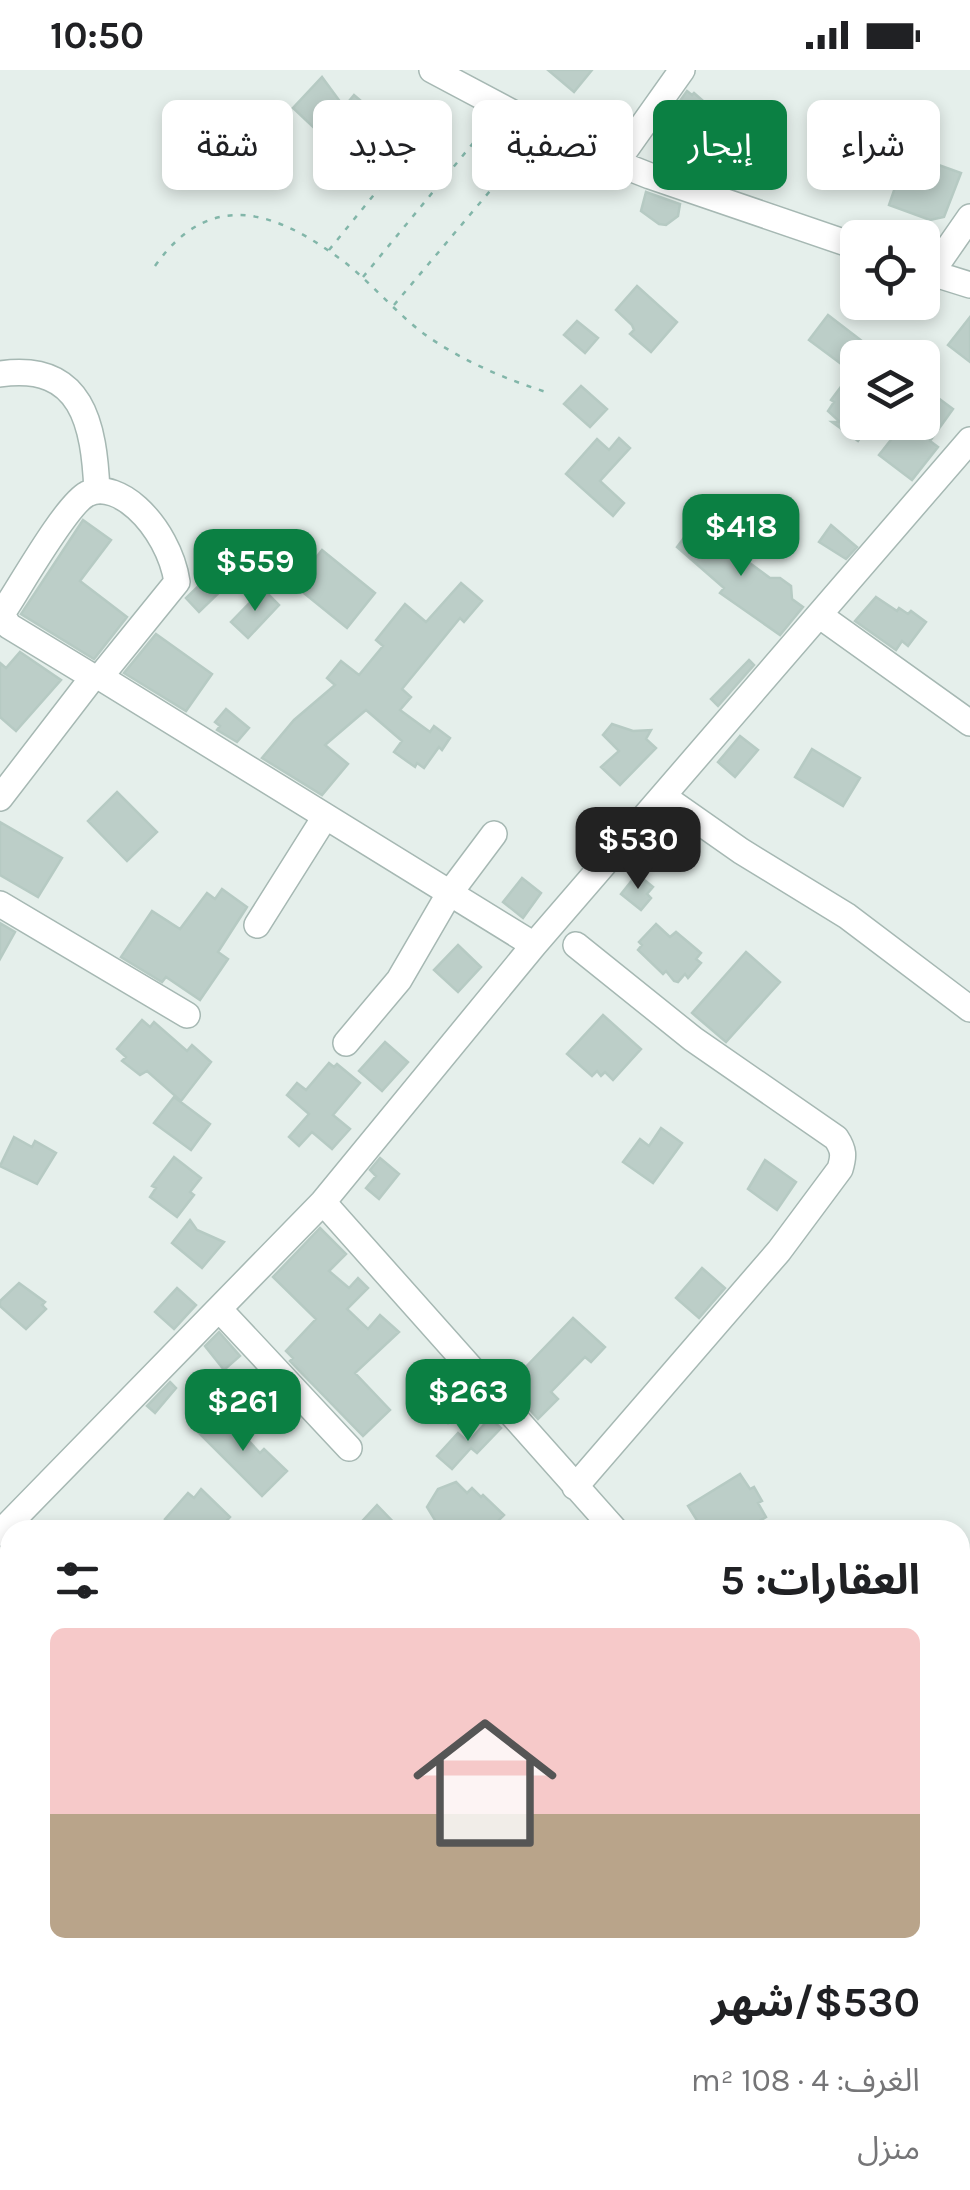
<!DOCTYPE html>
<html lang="ar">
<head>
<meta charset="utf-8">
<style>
  body { margin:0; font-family:Karla,"Noto Sans Arabic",sans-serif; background:#f2f2f2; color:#202124; direction:rtl; height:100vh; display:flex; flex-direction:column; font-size:38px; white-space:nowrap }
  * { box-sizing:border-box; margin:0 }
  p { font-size:32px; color:#757577 }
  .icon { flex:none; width:55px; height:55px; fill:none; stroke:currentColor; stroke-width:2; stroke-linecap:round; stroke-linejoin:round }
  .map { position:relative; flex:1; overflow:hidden; direction:ltr }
  .sheet { position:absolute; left:0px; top:1450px; width:970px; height:670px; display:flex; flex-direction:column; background:#fff; border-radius:30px 30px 0 0; box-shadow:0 5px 15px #0003; direction:rtl }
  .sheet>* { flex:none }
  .hud { position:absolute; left:30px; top:30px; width:910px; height:90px; direction:rtl; display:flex; gap:20px }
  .tools { position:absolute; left:840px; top:150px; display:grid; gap:20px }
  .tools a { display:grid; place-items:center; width:100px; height:100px; border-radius:15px; background:#fff; box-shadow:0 5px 15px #0003; font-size:50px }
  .price { position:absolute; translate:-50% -85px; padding:0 22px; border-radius:20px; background:#0b8043; color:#fff; font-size:32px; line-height:65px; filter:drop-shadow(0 2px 5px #0008) }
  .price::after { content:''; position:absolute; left:50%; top:60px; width:30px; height:22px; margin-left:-15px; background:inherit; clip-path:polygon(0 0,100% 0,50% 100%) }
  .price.on { background:#222; color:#fff }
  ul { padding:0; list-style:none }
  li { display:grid; align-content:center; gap:20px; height:530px; padding:0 50px }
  li span { display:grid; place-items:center; height:310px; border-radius:15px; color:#555 }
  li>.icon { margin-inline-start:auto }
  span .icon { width:180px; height:180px; fill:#fffc; stroke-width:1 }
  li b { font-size:42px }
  h2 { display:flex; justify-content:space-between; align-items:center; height:120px; padding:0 50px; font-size:42px }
  .tag { padding:0 35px; border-radius:15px; background:#fff; box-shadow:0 5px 15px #0003; font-size:35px; line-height:90px }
  .tag.on { background:#0b8043; color:#fff }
  .status { display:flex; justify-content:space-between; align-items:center; height:70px; padding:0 50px; background:#fff; direction:ltr }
  .status svg { height:28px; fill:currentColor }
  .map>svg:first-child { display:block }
  .building { fill:#bccec8; stroke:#b6cac3; stroke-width:2.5 }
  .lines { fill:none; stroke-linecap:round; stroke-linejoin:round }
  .minor-casing { stroke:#a6b8b3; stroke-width:28 }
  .path { stroke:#82b6a9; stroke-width:2.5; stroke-dasharray:5 8; stroke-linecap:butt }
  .minor { stroke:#fff; stroke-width:25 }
</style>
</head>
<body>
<div class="status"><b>10:50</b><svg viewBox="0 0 49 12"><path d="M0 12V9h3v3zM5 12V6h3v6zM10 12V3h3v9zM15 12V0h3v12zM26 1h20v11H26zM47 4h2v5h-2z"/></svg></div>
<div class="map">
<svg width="970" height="2120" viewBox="0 0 970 2120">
  <rect width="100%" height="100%" fill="#e5efeb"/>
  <path class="building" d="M548 0H592L574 22Z
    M322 7 344 37 354 25 382 49 347 89 293 38Z
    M687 21 692 25 694 23 717 43 705 56 701 52 695 59 675 38Z
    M897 80 961 103 944 147 930 150 889 135 899 106 889 103Z
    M701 91 740 107 735 118 693 102Z
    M646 122 680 134 678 146 666 155 659 154 641 141Z
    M637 216 677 252 651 282 630 264 634 260 632 255 616 240Z
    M828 245 884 288H858V352H871L858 371 832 352H840L828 341 834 332 831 330 852 302 809 270Z
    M970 247V292L948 275Z
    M577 251 598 268 585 283 564 265Z
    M581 316 607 339 590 357 564 334Z
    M922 316 953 339 930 371 938 377 912 410 879 385 905 352H922Z
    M619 368 630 378 600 411 624 433 613 446 566 404 597 369 609 380Z
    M83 450 111 470 80 511 127 547 94 589 21 544Z
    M701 453 711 455 728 469 724 474 770 508H780L791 516 792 529 803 537 780 565 720 523 724 518 677 477 692 457Z
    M831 455 857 477 846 489 819 472Z
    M322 480 375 523 347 558 294 515Z
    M215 500 228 514 199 542 186 528Z
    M461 513 482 531 464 552 460 548 402 619 411 627 400 640 430 662 434 656 450 668 442 680 439 677 424 698 417 693 415 697 394 682 402 671 366 640 325 675 348 694 322 725 262 688 294 650 335 615 327 608 341 591 359 605 383 576 376 570 405 534 426 552Z
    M263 519 279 535 248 568 231 552Z
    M876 527 897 541 899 538 908 544 911 541 926 552 908 576 902 571 896 580 855 551Z
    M156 564 212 604 186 641 124 603Z
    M20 582 61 610 16 661 0 647V593L6 598Z
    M749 590 754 595 718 636 711 629Z
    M226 639 249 658 237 672 217 660 220 656 215 652Z
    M612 654 633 661 651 660 646 669 656 678 620 715 601 697 619 681 603 665Z
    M740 666 758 680 735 707 718 692Z
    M812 679 860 708 843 736 795 707Z
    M117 722 157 762 127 791 88 751Z
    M0 752 62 788 38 827 0 805Z
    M637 804 653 817 647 824 651 828 641 840 621 824Z
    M522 808 541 823 523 848 503 832Z
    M222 819 247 837 218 882 228 889 200 930 166 907 162 912 121 887 152 841 180 859 207 823 215 829Z
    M0 853 15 862 0 889Z
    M656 854 670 867 676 862 701 883 696 889 701 893 688 908 685 904 678 912 674 911 666 901 663 904 638 880 642 875 639 872Z
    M458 875 481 897 458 922 434 900Z
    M746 882 780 912 726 972 692 943Z
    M603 945 641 979 613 1010 605 1002 601 1006 597 1001 592 1006 567 984Z
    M142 950 150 957 154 952 187 981 192 975 211 992 181 1031 147 1001 140 1005 122 991 126 987 117 979Z
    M385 972 408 992 382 1021 359 1001Z
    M329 993 334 997 337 994 360 1013 333 1045 350 1059 332 1079 312 1062 299 1076 289 1067 309 1044 287 1025 297 1013 306 1020Z
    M174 1027 210 1054 191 1080 154 1053Z
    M661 1058 682 1073 653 1113 623 1092 640 1069 649 1076Z
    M14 1067 32 1077 35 1071 56 1083 37 1114 0 1096Z
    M174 1087 201 1108 190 1122 194 1125 177 1147 150 1127 156 1118 152 1116Z
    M380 1088 399 1104 379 1129 366 1118 376 1106 370 1100Z
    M765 1090 796 1112 777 1140 748 1119Z
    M190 1150 197 1160 224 1172 202 1198 172 1173Z
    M320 1158 346 1184 329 1201 349 1218 358 1208 368 1218 347 1239 368 1259 380 1245 399 1262 355 1303 390 1340 363 1366 290 1291 293 1288 286 1281 316 1249 273 1207Z
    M702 1198 725 1218 699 1248 676 1228Z
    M19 1213 45 1232 42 1235 46 1239 26 1259 0 1236V1231Z
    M177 1218 196 1235 174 1259 155 1242Z
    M573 1248 605 1277 591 1292 585 1287 551 1322 558 1329 538 1349 505 1312 514 1303 517 1306Z
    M219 1262 240 1286 224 1300 205 1276Z
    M441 1311 465 1335 448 1353 424 1327Z
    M170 1312 176 1318 155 1343 147 1336Z
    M221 1341 260 1383 264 1379 287 1401 262 1426 198 1362Z
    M490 1348 501 1358 477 1383 471 1378 452 1399 437 1386 458 1363 468 1372Z
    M740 1404 750 1419 754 1417 762 1431 758 1433 766 1447 745 1460H703L688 1436Z
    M456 1412 467 1423 472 1418 481 1427 483 1425 504 1445 489 1460H441L427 1437 438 1419Z
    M201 1419 230 1447 218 1460H178L165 1449 188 1423 194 1428Z
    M377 1435 401 1460H354Z"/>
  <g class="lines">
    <g class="minor-casing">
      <path id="minor" d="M432 0 579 78 650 106 858 177
        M616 93 682 0
        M922 200 970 215
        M931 203 970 147
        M0 304C83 292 94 355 97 421
        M819 545 970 653
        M100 607 177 512C173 485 157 456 137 438 124 426 103 415 87 424 66 435 21 515 5 539L2 545 9 556 93 607H100L534 875
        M664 727 741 781 847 846 970 939
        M0 728 93 607
        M0 834 187 945
        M257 855 325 747
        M346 973 399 910 449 824 494 764
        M323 1132 615 1460
        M219 1239 349 1378
        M575 1417 779 1181 840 1099C844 1086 844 1080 836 1068L693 969 576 875
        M0 1463 323 1132 534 875 970 370
        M0 1622 10 1632
        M960 1690 970 1686
        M960 1847 970 1858
        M960 2030 970 2020
        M329 2110 337 2120
        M849 2110 856 2113 873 2110
        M59 2120 69 2110
        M205 2120 216 2110"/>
    </g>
    <path class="path" d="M329 180 447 35
      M155 196C212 115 280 143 347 194 375 217 398 245 427 266 463 291 505 309 546 322
      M363 207 488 55
      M394 235 527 77"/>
    <use href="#minor" class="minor"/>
  </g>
</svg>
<div class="tools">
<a><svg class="icon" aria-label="locate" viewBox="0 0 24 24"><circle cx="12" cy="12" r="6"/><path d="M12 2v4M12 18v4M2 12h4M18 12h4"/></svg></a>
<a><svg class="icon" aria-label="layers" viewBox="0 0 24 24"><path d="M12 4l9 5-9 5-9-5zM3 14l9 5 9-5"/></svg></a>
</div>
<b class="price" style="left:741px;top:509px">$418</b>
<b class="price" style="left:255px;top:544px">$559</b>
<b class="price on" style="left:638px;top:822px">$530</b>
<b class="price" style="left:468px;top:1374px">$263</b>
<b class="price" style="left:243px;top:1384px">$261</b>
<div class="hud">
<a class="tag">شراء</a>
<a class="tag on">إيجار</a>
<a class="tag">تصفية</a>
<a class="tag">جديد</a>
<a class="tag">شقة</a>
</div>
<section class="sheet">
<h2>العقارات: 5<svg class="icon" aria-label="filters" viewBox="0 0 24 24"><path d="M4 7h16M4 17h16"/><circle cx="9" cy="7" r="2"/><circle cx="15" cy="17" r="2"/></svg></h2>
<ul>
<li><span style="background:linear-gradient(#f6c9c9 60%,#b9a48a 0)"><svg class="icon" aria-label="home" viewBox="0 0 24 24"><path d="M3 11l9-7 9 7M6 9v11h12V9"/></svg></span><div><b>$530/شهر</b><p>الغرف: 4 · 108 m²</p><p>منزل</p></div></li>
</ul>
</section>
</div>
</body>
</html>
